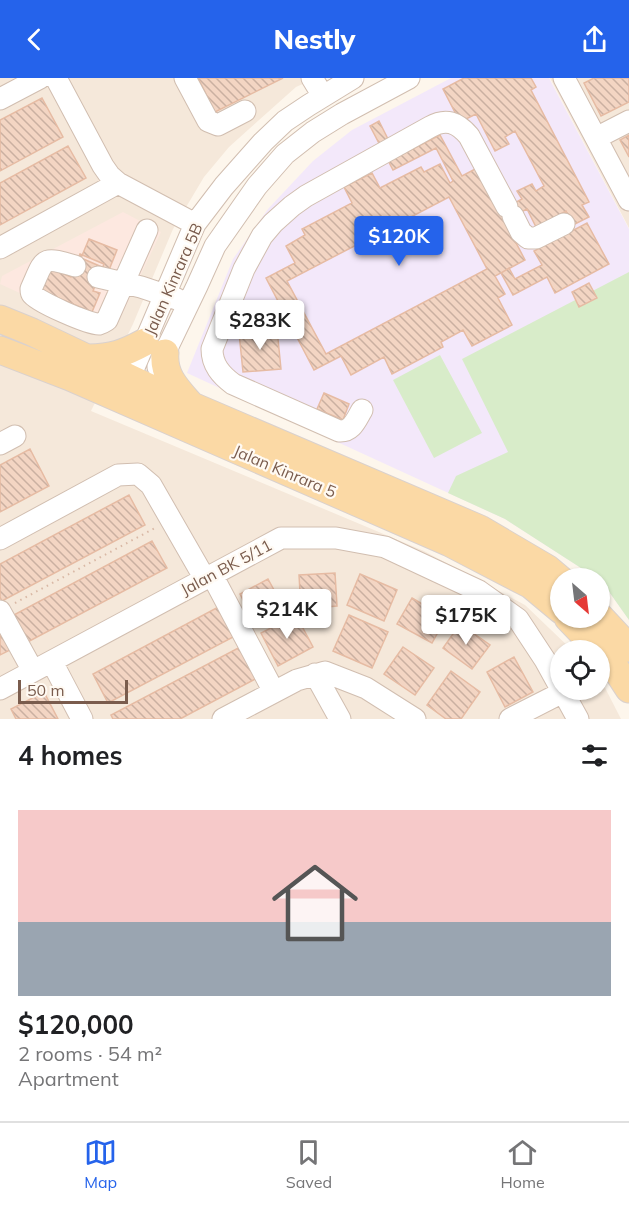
<!DOCTYPE html>
<html lang="en">
<head>
<meta charset="utf-8">
<style>
  body { margin:0; font-family:Mulish,sans-serif; background:#f2f2f2; color:#202124; height:100vh; display:flex; flex-direction:column; font-size:22px; white-space:nowrap }
  * { box-sizing:border-box; margin:0 }
  p { font-size:20px; color:#757577 }
  .icon { flex:none; width:33px; height:33px; fill:none; stroke:currentColor; stroke-width:2; stroke-linecap:round; stroke-linejoin:round }
  .map { position:relative; height:641px; overflow:hidden }
  .details { display:flex; flex-direction:column; background:#fff; flex:1 }
  .details>* { flex:none }
  .needle { width:39px; rotate:152deg }
  .buttons { position:absolute; left:550px; top:490px; display:grid; gap:12px }
  .buttons a { display:grid; place-items:center; width:60px; height:60px; border-radius:50%; background:#fff; box-shadow:0 2px 4px #0004; font-size:30px }
  .scale { position:absolute; left:18px; bottom:15px; width:110px; box-sizing:border-box; padding-left:6px; border:3px solid #7a5c4d; border-top:0; font-size:16px; line-height:21px; white-space:nowrap; color:#7a5c4d; -webkit-text-stroke:4px #fffaf3; paint-order:stroke }
  .price { position:absolute; translate:-50% -51px; padding:0 14px; border-radius:6px; background:#fff; color:#222; font-size:20px; line-height:39px; filter:drop-shadow(0 2px 3px #0008) }
  .price::after { content:''; position:absolute; left:50%; top:36px; width:18px; height:14px; margin-left:-9px; background:inherit; clip-path:polygon(0 0,100% 0,50% 100%) }
  .price.selected { background:#2563eb; color:#fff }
  ul { padding:0; list-style:none }
  li { display:grid; align-content:center; gap:12px; height:318px; padding:0 18px }
  li+li { border-top:2px solid #e0e0e0 }
  li span { display:grid; place-items:center; height:186px; border-radius:0px; color:#555 }
  li>.icon { margin-inline-start:auto }
  span .icon { width:108px; height:108px; fill:#fffc; stroke-width:1 }
  li b { font-size:26px }
  h2 { display:flex; justify-content:space-between; align-items:center; height:72px; padding:0 18px; font-size:26px }
  header { display:flex; justify-content:space-between; align-items:center; height:78px; padding:0 18px; background:#2563eb; color:#fff; font-size:27px; font-weight:800 }
  .dock { display:flex; justify-content:space-around; align-items:center; height:84px; border-top:2px solid #e0e0e0; background:#fff; font-size:16px; color:#757577 }
  .dock a { display:grid; justify-items:center; gap:3px }
  .dock .selected { color:#2563eb }
  .map>svg:first-child { display:block }
  .residential { fill:#f5e8da }
  .commercial { fill:#fde8e0 }
  .education { fill:#f3e8fa }
  .grass { fill:#d8ecc9 }
  .building { fill:url(#building-back-hatch); stroke:#e6bba3; stroke-width:1.5; fill-rule:evenodd }
  .lines { fill:none; stroke-linecap:round; stroke-linejoin:round }
  .minor-casing { stroke:#d1beb0; stroke-width:23 }
  .major-casing { stroke:#dad1cd; stroke-width:29 }
  .path { stroke:#d9b8a5; stroke-width:2; stroke-dasharray:1.5 4.5; stroke-linecap:butt }
  .minor { stroke:#fff; stroke-width:21 }
  .major { stroke:#fbd9a5; stroke-width:27 }
  .labels { text-anchor:middle; stroke-width:4.5; stroke-linejoin:round; paint-order:stroke }
  .street-label { font-size:16px; fill:#7a5c4d; stroke:#fffaf3 }
</style>
</head>
<body>
<header><svg class="icon" aria-label="back" viewBox="0 0 24 24"><path d="M15 5l-7 7 7 7"/></svg>Nestly<svg class="icon" aria-label="share" viewBox="0 0 24 24"><path d="M12 15V3M7 8l5-5 5 5M5 13v7h14v-7"/></svg></header>
<div class="map">
<svg width="629" height="641" viewBox="0 0 629 641">
  <defs>
    <pattern id="building-back-hatch" width="6" height="6" patternUnits="userSpaceOnUse" patternTransform="scale(1.5)"><rect width="6" height="6" fill="#f3d5c3"/><path d="M-1 5l2 2M0 0l6 6M5-1l2 2" fill="none" stroke="#cab0a1"/></pattern>
  </defs>
  <rect width="100%" height="100%" fill="#fdf6ec"/>
  <path class="residential" d="M0 0H316L296 9 229 69 204 99 173 151 133 246 91 333 424 473 525 527 573 573H561V612H600V600L621 641H0Z
    M550 0H629V150Z"/>
  <path class="commercial" d="M123 134 161 154 121 239 99 251 0 206 2 198Z"/>
  <path class="education" d="M451 0H549L629 151V542L600 501H598L505 441 187 295 233 181 268 131 313 83 352 52Z"/>
  <path class="grass" d="M629 194V542L600 501H598L505 441 448 415 456 398 508 374 462 281Z
    M440 277 482 355 434 380 393 302Z"/>
  <path class="building" d="M198 0H283L215 34Z
    M464 0H531L536 9 531 12 589 124 582 127 589 139 573 147 566 133 536 149 527 131 505 142 500 133 522 121 517 113 532 106 536 113 544 108 515 53 505 59 509 66 495 73 476 36 460 44 443 11Z
    M594 0H629V24L601 38 584 5Z
    M42 20 63 59 0 93V42Z
    M379 43 397 79 440 57 462 98 477 90 525 182 495 198 505 216 498 220 512 247 472 268 463 252 441 264 443 269 392 296 384 279 351 297 341 278 314 292 266 200 295 185 286 168 305 157 302 151 352 125 344 109 372 95 380 110 421 89 424 94 440 86 450 105 453 103 436 70 393 92 370 48ZM449 119 487 191 326 276 287 203 364 163 368 170 386 161 382 154Z
    M629 57V79L620 62Z
    M68 68 86 100 0 147V105Z
    M587 145 609 186 555 215 547 199 513 217 501 195 509 190 515 201 542 187 534 173Z
    M89 161 117 172 109 192 81 180Z
    M80 176 104 186 93 213 100 215 92 234 39 212 48 189 71 199Z
    M589 205 597 220 579 229 572 214Z
    M277 251 281 291 243 294 239 255Z
    M324 315 349 326 343 342 317 331Z
    M30 371 49 408 0 434V387Z
    M129 417 145 447 2 523 0 519V486Z
    M152 463 167 490 24 566 10 539Z
    M335 495 337 528 301 531 299 497Z
    M360 496 397 512 384 543 347 527Z
    M268 501 285 532 256 547 240 516Z
    M412 520 446 540 432 565 397 546Z
    M222 527 237 557 108 625 93 596Z
    M296 537 313 569 278 588 261 555Z
    M349 537 388 554 372 590 333 573Z
    M0 544 14 570 0 577Z
    M460 546 490 567 472 591 443 570Z
    M244 567 261 598 180 641H113L111 637Z
    M403 569 434 590 415 617 384 596Z
    M514 579 533 614 505 629 487 594Z
    M451 593 480 614 461 641H446L427 627Z
    M44 614 58 641H16L11 631Z"/>
  <g class="lines">
    <g class="minor-casing">
      <path id="minor" d="M56 0 103 88 110 98 118 105 195 146
        M185 0 208 43 218 47 245 33
        M312 0 323 18
        M564 0 629 122
        M0 21 40 0
        M596 60 629 43
        M513 138 521 154 528 160H536L564 146
        M0 170 118 105
        M75 188C41 178 45 180 31 211 31 213 31 215 32 216 36 223 90 247 99 246 103 245 104 244 107 242L147 152
        M98 199 141 209 177 221
        M158 289 197 208 215 168 257 108 285 76 313 54 342 36 409 0
        M124 313 195 146 224 108 263 64 285 43 309 27 353 0
        M362 332C356 342 352 354 339 353L233 306C221 297 212 287 212 271L244 191 262 158 273 145 292 128 306 118 430 49C446 40 457 44 469 58L507 129
        M0 366 15 358
        M0 461 118 397 138 396 151 407 205 501
        M212 497 274 614
        M0 533 33 593
        M52 584 82 641
        M315 596 340 641
        M0 611 281 460H336L385 469 479 513 518 541 545 582 561 611
        M562 612 578 641
        M223 641 297 602 325 594 366 610 415 641
        M510 641 563 614"/>
    </g>
    <g class="major-casing">
      <path id="major" d="M0 241 32 254 148 309 480 451 548 491 561 502
        M0 272 70 299 450 465 531 507 561 532
        M165 275C163 297 176 310 190 326
        M88 280C113 279 123 276 145 264
        M600 539 629 570
        M568 540 614 588 629 611"/>
    </g>
    <path class="path" d="M15 525 155 450"/>
    <use href="#minor" class="minor"/>
    <use href="#major" class="major"/>
  </g>
  <g class="labels">
    <g class="street-label">
      <text transform="translate(173 201) rotate(-66)" y="6">Jalan Kinrara 5B</text>
      <text transform="translate(285 393) rotate(23)" y="6">Jalan Kinrara 5</text>
      <text transform="translate(226 489) rotate(-28)" y="6">Jalan BK 5/11</text>
    </g>
  </g>
</svg>
<div class="buttons">
<a><svg class="needle" viewBox="-14 -14 28 28"><path d="M0-13l5 13h-10z" fill="#e53935"/><path d="M0 13l5-13h-10z" fill="#757577"/></svg></a>
<a><svg class="icon" aria-label="locate" viewBox="0 0 24 24"><circle cx="12" cy="12" r="6"/><path d="M12 2v4M12 18v4M2 12h4M18 12h4"/></svg></a>
</div>
<div class="scale">50 m</div>
<b class="price selected" style="left:399px;top:189px">$120K</b>
<b class="price" style="left:260px;top:273px">$283K</b>
<b class="price" style="left:287px;top:562px">$214K</b>
<b class="price" style="left:466px;top:568px">$175K</b>
</div>
<section class="details">
<h2>4 homes<svg class="icon" aria-label="filters" viewBox="0 0 24 24"><path d="M4 7h16M4 17h16"/><circle cx="9" cy="7" r="2"/><circle cx="15" cy="17" r="2"/></svg></h2>
<ul>
<li><span style="background:linear-gradient(#f6c9c9 60%,#9aa5b1 0)"><svg class="icon" aria-label="home" viewBox="0 0 24 24"><path d="M3 11l9-7 9 7M6 9v11h12V9"/></svg></span><div><b>$120,000</b><p>2 rooms · 54 m²</p><p>Apartment</p></div></li>
</ul>
</section>
<nav class="dock">
<a class="selected"><svg class="icon" aria-label="map" viewBox="0 0 24 24"><path d="M3 6l6-2 6 2 6-2v14l-6 2-6-2-6 2zM9 4v14M15 6v14"/></svg>Map</a>
<a><svg class="icon" aria-label="saved" viewBox="0 0 24 24"><path d="M7 4h10v16l-5-4-5 4z"/></svg>Saved</a>
<a><svg class="icon" aria-label="home" viewBox="0 0 24 24"><path d="M3 11l9-7 9 7M6 9v11h12V9"/></svg>Home</a>
</nav>
</body>
</html>
